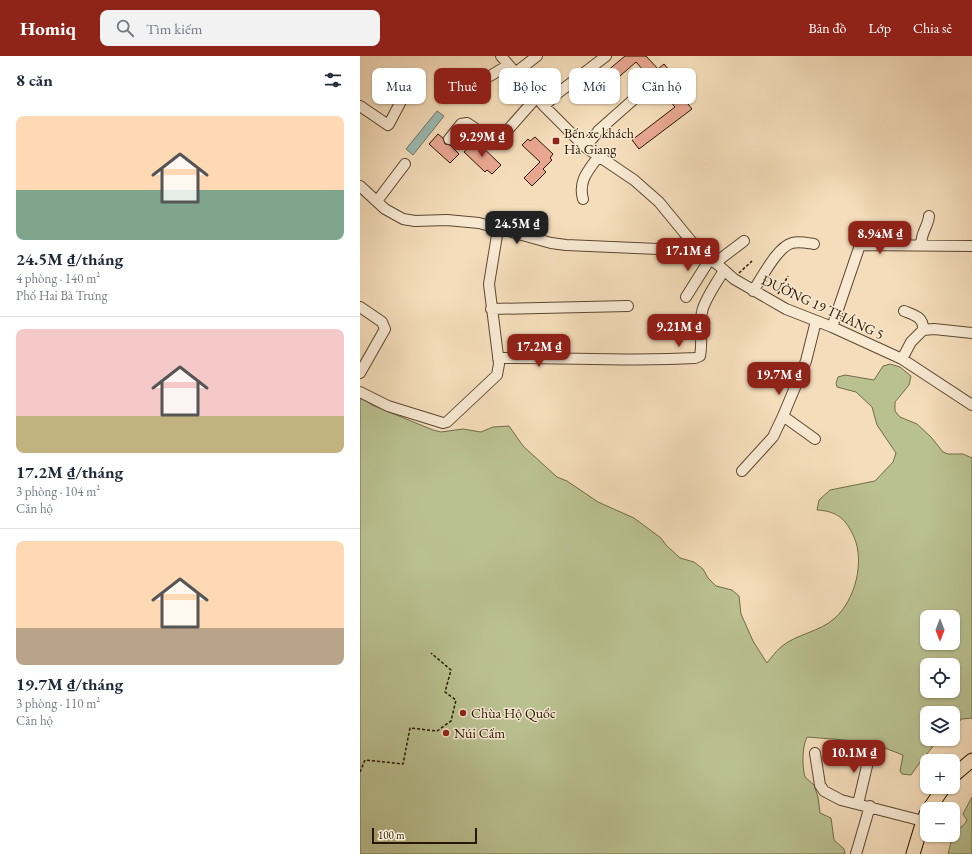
<!DOCTYPE html>
<html lang="vi">
<head>
<meta charset="utf-8">
<style>
  body { margin:0; font-family:"EB Garamond",serif; background:#f2f2f3; color:#1f2937; height:100vh; display:flex; flex-direction:column; font-size:15px; white-space:nowrap }
  * { box-sizing:border-box; margin:0 }
  p { font-size:13px; color:#747a83 }
  .icon { flex:none; width:22px; height:22px; fill:none; stroke:currentColor; stroke-width:2; stroke-linecap:round; stroke-linejoin:round }
  .map { position:relative; flex:1; overflow:hidden }
  .sheet { display:flex; flex-direction:column; background:#fff; width:360px }
  .sheet>* { flex:none }
  .hud { position:absolute; left:12px; top:12px; width:380px; height:36px; display:flex; gap:8px }
  .needle { width:26px; rotate:180deg }
  .controls { position:absolute; left:560px; top:554px; display:grid; gap:8px }
  .controls a { display:grid; place-items:center; width:40px; height:40px; border-radius:8px; background:#fff; box-shadow:0 1px 3px #0004; font-size:20px }
  .scale { position:absolute; left:12px; bottom:10px; width:105px; box-sizing:border-box; padding-left:4px; border:2px solid #281601; border-top:0; font-size:11px; line-height:14px; white-space:nowrap; color:#281601; -webkit-text-stroke:3px #f8e9d3; paint-order:stroke }
  .price { position:absolute; translate:-50% -34px; padding:0 9px; border-radius:8px; background:#8f2418; color:#fff; font-size:13px; line-height:26px; filter:drop-shadow(0 1px 2px #0008) }
  .price::after { content:''; position:absolute; left:50%; top:24px; width:12px; height:9px; margin-left:-6px; background:inherit; clip-path:polygon(0 0,100% 0,50% 100%) }
  .price.selected { background:#222; color:#fff }
  ul { padding:0; list-style:none }
  li { display:grid; align-content:center; gap:8px; height:212px; padding:0 16px }
  li+li { border-top:1px solid #e0e1e3 }
  li span { display:grid; place-items:center; height:124px; border-radius:8px; color:#555 }
  li>.icon { margin-inline-start:auto }
  span .icon { width:72px; height:72px; fill:#fffc; stroke-width:1 }
  li b { font-size:17px }
  h2 { display:flex; justify-content:space-between; align-items:center; height:48px; padding:0 16px; font-size:17px }
  .pill { padding:0 14px; border-radius:8px; background:#fff; box-shadow:0 1px 3px #0004; font-size:14px; line-height:36px }
  .pill.selected { background:#8f2418; color:#fff }
  header { display:flex; align-items:center; gap:24px; box-sizing:border-box; height:56px; padding:0 20px; background:#8f2418; color:#fff }
  header strong { font-size:19px }
  nav { display:flex; gap:22px; margin-inline-start:auto; font-size:14px }
  .search { width:280px; height:36px; background:#f2f2f3; display:flex; align-items:center; gap:10px; box-sizing:border-box; padding:0 14px; border-radius:8px; color:#747a83; font-size:15px }
  main { display:flex; flex:1; min-height:0 }
  .map>svg:first-child { display:block }
  .green { fill:#bac191; stroke:#716c49; fill-rule:evenodd }
  .water { fill:#9cbbb3; stroke:#6e796c }
  .building { fill:#e9a792; stroke:#281601 }
  .lines { fill:none; stroke-linecap:round; stroke-linejoin:round }
  .minor-casing { stroke:#5b4830; stroke-width:12 }
  .major-casing { stroke:#281601; stroke-width:15 }
  .path { stroke:#281601; stroke-width:1.5; stroke-dasharray:3 2; stroke-linecap:butt }
  .minor { stroke:#f8e9d3; stroke-width:10 }
  .major { stroke:#f5ddbb; stroke-width:13 }
  .poi-dot { fill:#8f2418; stroke:#f8e9d3; stroke-width:1.5 }
  .labels { text-anchor:middle; stroke-width:3; stroke-linejoin:round; paint-order:stroke }
  .poi-label { font-size:14px; fill:#281601; stroke:#f8e9d3; text-anchor:start }
  .street-label { font-size:14px; fill:#281601; stroke:#f8e9d3 }
</style>
</head>
<body>
<header>
<strong>Homiq</strong>
<div class="search"><svg class="icon" aria-label="search" viewBox="0 0 24 24"><circle cx="10" cy="10" r="6"/><path d="M15 15l6 6"/></svg>Tìm kiếm</div>
<nav><a>Bản đồ</a><a>Lớp</a><a>Chia sẻ</a></nav>
</header>
<main>
<section class="sheet">
<h2>8 căn<svg class="icon" aria-label="filters" viewBox="0 0 24 24"><path d="M4 7h16M4 17h16"/><circle cx="9" cy="7" r="2"/><circle cx="15" cy="17" r="2"/></svg></h2>
<ul>
<li><span style="background:linear-gradient(#ffd9b3 60%,#7fa58c 0)"><svg class="icon" aria-label="home" viewBox="0 0 24 24"><path d="M3 11l9-7 9 7M6 9v11h12V9"/></svg></span><div><b>24.5M ₫/tháng</b><p>4 phòng · 140 m²</p><p>Phố Hai Bà Trưng</p></div></li>
<li><span style="background:linear-gradient(#f6c9c9 70%,#c2b280 0)"><svg class="icon" aria-label="home" viewBox="0 0 24 24"><path d="M3 11l9-7 9 7M6 9v11h12V9"/></svg></span><div><b>17.2M ₫/tháng</b><p>3 phòng · 104 m²</p><p>Căn hộ</p></div></li>
<li><span style="background:linear-gradient(#ffd9b3 70%,#b9a48a 0)"><svg class="icon" aria-label="home" viewBox="0 0 24 24"><path d="M3 11l9-7 9 7M6 9v11h12V9"/></svg></span><div><b>19.7M ₫/tháng</b><p>3 phòng · 110 m²</p><p>Căn hộ</p></div></li>
</ul>
</section>
<div class="map">
<svg width="612" height="798" viewBox="0 0 612 798">
  <rect width="100%" height="100%" fill="#f5ddbb"/>
  <filter id="stains"><feTurbulence type="fractalNoise" baseFrequency=".005" numOctaves="4"/><feColorMatrix values="0 0 0 0 .2 0 0 0 0 .09 0 0 0 0 .02 0 0 0 .5 -.17"/></filter>
  <radialGradient id="worn" r=".72"><stop offset=".6" stop-color="#630" stop-opacity="0"/><stop offset="1" stop-color="#630" stop-opacity=".3"/></radialGradient>
  <path class="green" d="M530 308 540 311 551 320 549 329 535 346V355L540 361 557 368 571 381 583 396 588 398H603L612 402V662L602 663 593 670V657H567V683H579L558 709 551 719 542 718 540 715 543 699 509 686 447 681C442 691 442 710 445 721L454 729 458 741 460 757 471 762 474 784 484 793 485 798H0V340L12 349 73 374 81 376 103 373 121 376 133 371 149 370 163 390 197 421 207 425 238 446 274 462 301 482 306 489 320 502 334 506 343 513 348 522 356 530 372 534 379 540 381 558 393 585 407 607C411 602 416 595 421 591 436 578 460 576 475 562 495 544 505 506 494 481 486 463 477 455 457 454L459 444 470 434 515 425 533 406 536 397 517 369 512 351 496 336 477 331 476 327 478 321 485 319 514 324 523 310ZM567 561H593V587H567ZM567 609H593V635H567Z
    M612 741V798H588C590 791 592 778 598 773 602 770 604 770 607 764L603 758Z"/>
  <path class="water" d="M77 55 84 60 53 99 46 93Z"/>
  <path class="building" d="M265 0H286L298 13 304 8 318 25 313 29 332 53 279 93 272 84 315 51 276 6 236 41 228 31Z
    M78 78 83 82 85 88 90 89 99 98 90 107 69 88Z
    M175 81 193 98 190 102 192 104 183 113 186 116 172 130 164 122 180 106 162 89 168 83 170 85Z
    M115 84 141 109 132 118 127 114 125 116 104 96Z"/>
  <g class="lines">
    <g class="minor-casing">
      <path id="minor" d="M141 0 184 50 225 91 274 124 299 146 331 185 374 223 426 253 472 271 542 303 612 349
        M155 17 177 0
        M130 20 148 9
        M0 50 28 69 29 68 48 32
        M184 50 198 37 246 0
        M238 75 282 36
        M89 83 101 68 107 67 134 85H138L176 42
        M225 91 236 78
        M0 130 25 153 43 163 55 165 87 164 119 167 191 187 206 189 298 193 331 185
        M223 143C218 125 228 115 238 101
        M17 145 45 108
        M499 174 500 189
        M561 189C561 176 568 171 569 160
        M355 207 384 185
        M393 235C402 222 417 191 432 187 439 185 447 187 454 188
        M326 241 350 203
        M0 251 22 266 25 273 0 317
        M131 253 268 250
        M544 255C554 259 564 261 563 274
        M472 271 500 189 612 190
        M138 302C204 301 270 306 335 302L340 300C343 285 339 270 342 256 344 244 358 225 364 214
        M542 303 551 286 563 274 574 273 612 277
        M0 336 28 350 83 367 87 366 137 319 139 308 129 228 138 173
        M423 360 455 383
        M382 415 413 381 423 360 446 305 456 265
        M455 697 460 729 464 735 481 744 563 765
        M498 748 511 693
        M496 798 510 750"/>
    </g>
    <g class="major-casing">
      <path id="major" d="M593 720 612 704
        M569 753 584 731
        M553 798 563 765 567 756"/>
    </g>
    <path class="path" d="M379 217 392 205
      M418 238 428 220
      M0 716 5 704 43 708 50 672 77 675 91 665 96 644 85 636 91 614 71 597"/>
    <use href="#minor" class="minor"/>
    <use href="#major" class="major"/>
  </g>
  <g class="poi-dot">
    <rect x="192" y="81" width="8" height="8" rx="2"/>
    <circle cx="103" cy="657" r="4"/>
    <circle cx="86" cy="677" r="4"/>
  </g>
  <g class="labels">
    <g class="poi-label">
      <text x="204" y="82">Bến xe khách<tspan x="204" dy="16">Hà Giang</tspan></text>
      <text x="111" y="662">Chùa Hộ Quốc</text>
      <text x="94" y="682">Núi Cấm</text>
    </g>
    <g class="street-label">
      <text transform="translate(463 251) rotate(25)" y="5">ĐƯỜNG 19 THÁNG 5</text>
    </g>
  </g>
  <rect width="100%" height="100%" filter="url(#stains)"/>
  <rect width="100%" height="100%" fill="url(#worn)"/>
</svg>
<div class="controls">
<a><svg class="needle" viewBox="-14 -14 28 28"><path d="M0-13l5 13h-10z" fill="#e53935"/><path d="M0 13l5-13h-10z" fill="#747a83"/></svg></a>
<a><svg class="icon" aria-label="locate" viewBox="0 0 24 24"><circle cx="12" cy="12" r="6"/><path d="M12 2v4M12 18v4M2 12h4M18 12h4"/></svg></a>
<a><svg class="icon" aria-label="layers" viewBox="0 0 24 24"><path d="M12 4l9 5-9 5-9-5zM3 14l9 5 9-5"/></svg></a>
<a>+</a>
<a>−</a>
</div>
<div class="scale">100 m</div>
<b class="price" style="left:122px;top:102px">9.29M ₫</b>
<b class="price selected" style="left:157px;top:189px">24.5M ₫</b>
<b class="price" style="left:520px;top:199px">8.94M ₫</b>
<b class="price" style="left:328px;top:216px">17.1M ₫</b>
<b class="price" style="left:319px;top:292px">9.21M ₫</b>
<b class="price" style="left:179px;top:312px">17.2M ₫</b>
<b class="price" style="left:419px;top:340px">19.7M ₫</b>
<b class="price" style="left:494px;top:718px">10.1M ₫</b>
<div class="hud">
<a class="pill">Mua</a>
<a class="pill selected">Thuê</a>
<a class="pill">Bộ lọc</a>
<a class="pill">Mới</a>
<a class="pill">Căn hộ</a>
</div>
</div>
</main>
</body>
</html>
